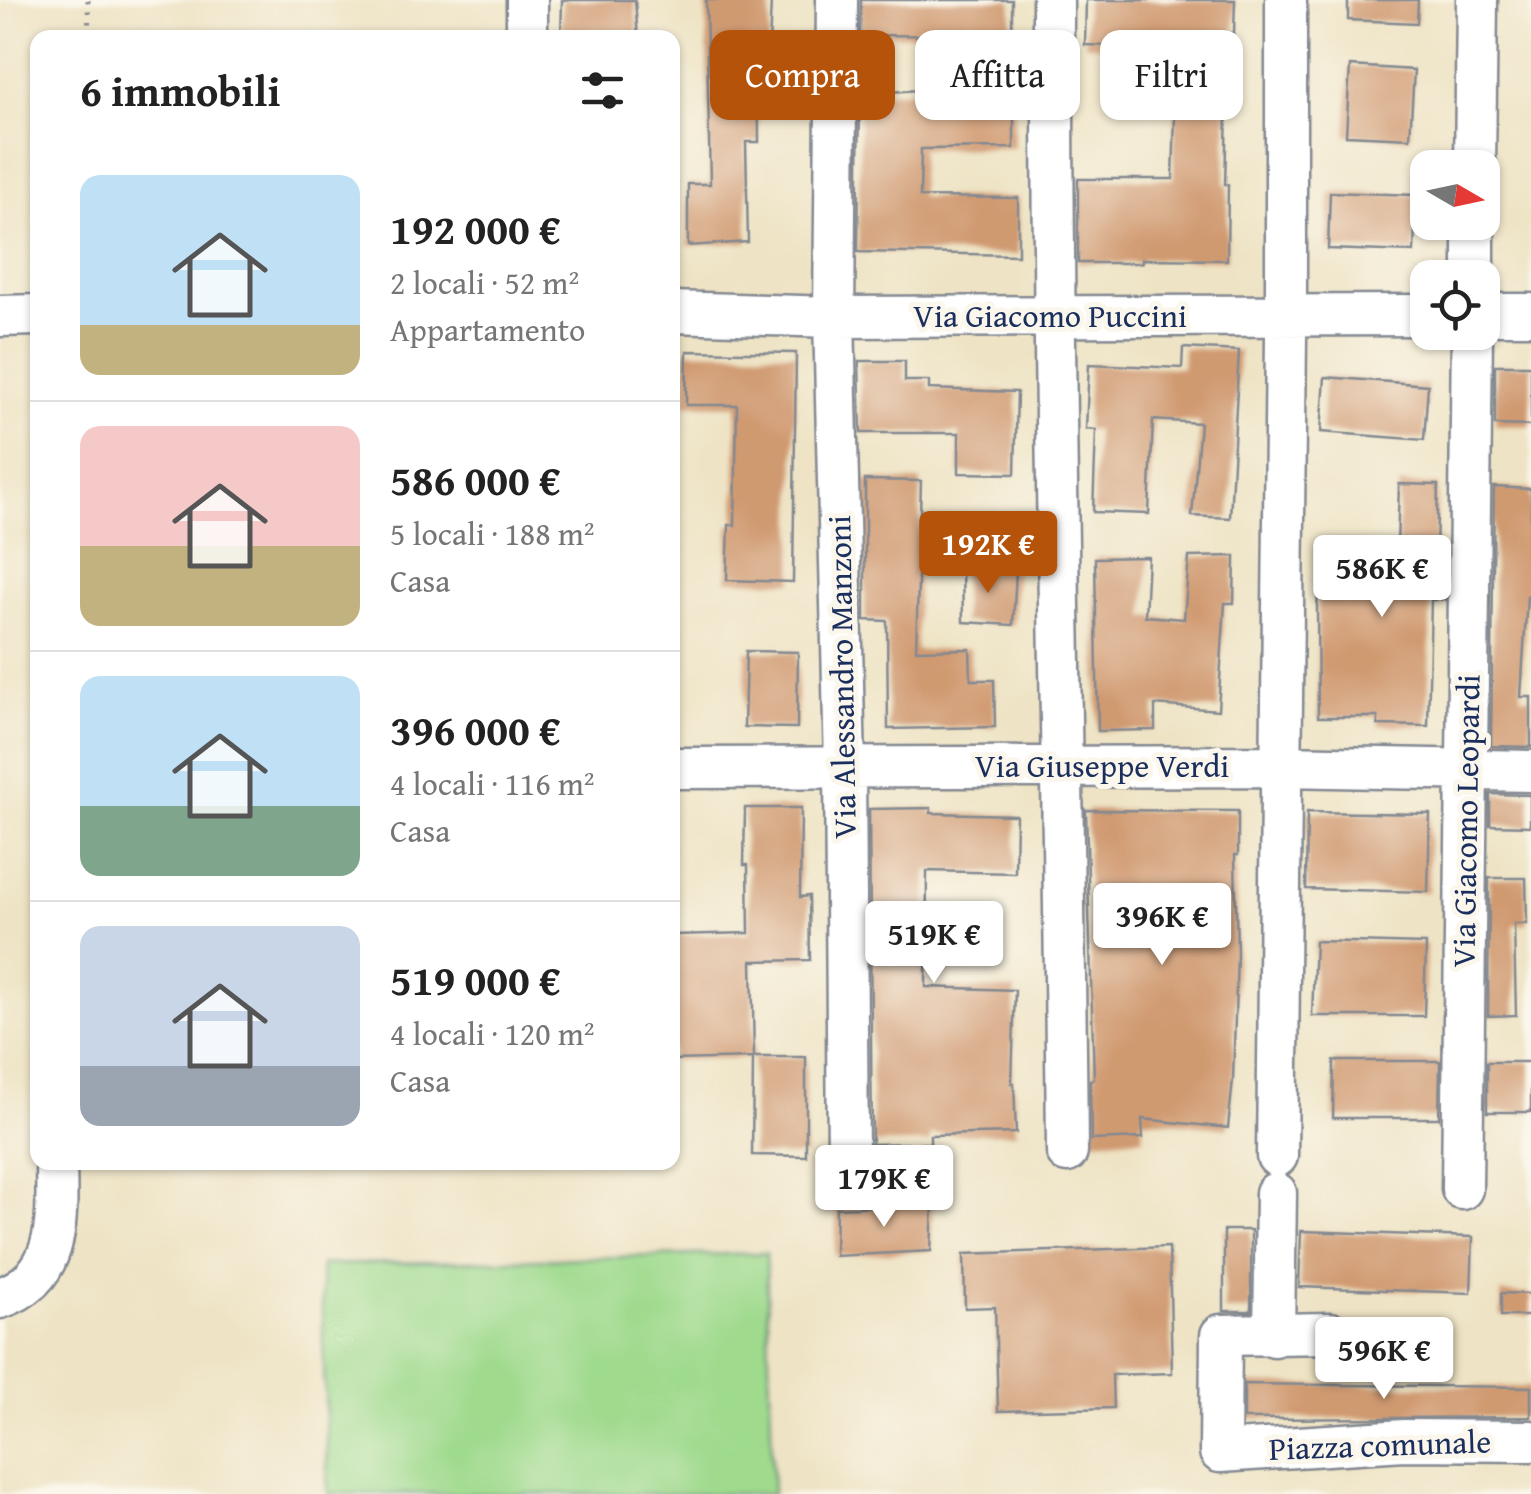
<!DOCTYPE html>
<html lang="it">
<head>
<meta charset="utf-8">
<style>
  body { margin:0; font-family:"Gentium Book Plus",serif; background:#f2f2f2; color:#222; height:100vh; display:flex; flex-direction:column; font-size:38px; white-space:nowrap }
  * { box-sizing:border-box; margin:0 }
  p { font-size:32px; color:#767676 }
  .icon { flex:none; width:55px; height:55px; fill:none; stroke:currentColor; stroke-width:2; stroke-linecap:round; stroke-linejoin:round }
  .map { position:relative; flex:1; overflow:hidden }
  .side { position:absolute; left:30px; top:30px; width:650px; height:1140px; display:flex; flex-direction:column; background:#fff; border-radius:20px; box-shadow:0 2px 8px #0004 }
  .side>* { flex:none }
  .top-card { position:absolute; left:710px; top:30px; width:670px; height:90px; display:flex; gap:20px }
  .needle { width:65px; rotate:99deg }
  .tools { position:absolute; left:1410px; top:150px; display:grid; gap:20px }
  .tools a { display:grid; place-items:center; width:90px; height:90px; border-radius:20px; background:#fff; box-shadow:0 2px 8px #0004; font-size:50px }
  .price { position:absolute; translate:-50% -85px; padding:0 22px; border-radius:10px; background:#fff; color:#222; font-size:32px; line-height:65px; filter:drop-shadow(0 2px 5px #0008) }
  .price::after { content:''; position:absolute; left:50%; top:60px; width:30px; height:22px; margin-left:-15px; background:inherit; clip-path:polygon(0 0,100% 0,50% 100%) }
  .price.current { background:#b45309; color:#fff }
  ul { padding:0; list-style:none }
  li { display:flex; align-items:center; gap:30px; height:250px; padding:0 50px }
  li+li { border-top:2px solid #e0e0e0 }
  li span { display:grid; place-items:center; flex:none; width:280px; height:200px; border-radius:20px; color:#555 }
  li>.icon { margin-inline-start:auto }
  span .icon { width:120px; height:120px; fill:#fffc; stroke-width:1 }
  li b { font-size:42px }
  h2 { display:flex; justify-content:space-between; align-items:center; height:120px; padding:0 50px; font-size:42px }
  .tag { padding:0 35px; border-radius:20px; background:#fff; box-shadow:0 2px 8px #0004; font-size:35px; line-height:90px }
  .tag.current { background:#b45309; color:#fff }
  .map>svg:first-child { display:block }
  .pitch { fill:#9fda8d; stroke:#5d8476; stroke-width:2.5 }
  .building { fill:#d09a71 }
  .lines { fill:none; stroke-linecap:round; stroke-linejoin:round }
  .minor-casing { stroke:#848991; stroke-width:45 }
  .path { stroke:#848991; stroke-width:5; stroke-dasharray:2.5 8; stroke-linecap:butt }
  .minor { stroke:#fff; stroke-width:40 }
  .labels { text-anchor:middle; stroke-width:10; stroke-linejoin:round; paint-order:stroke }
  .street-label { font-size:32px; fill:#1b2f5e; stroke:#fbf7ec }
</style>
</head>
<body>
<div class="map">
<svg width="1531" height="1494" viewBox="0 0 1531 1494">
  <rect width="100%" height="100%" fill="#fbf7ec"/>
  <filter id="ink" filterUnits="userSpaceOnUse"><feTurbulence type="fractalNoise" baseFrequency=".01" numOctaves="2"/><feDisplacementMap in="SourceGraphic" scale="20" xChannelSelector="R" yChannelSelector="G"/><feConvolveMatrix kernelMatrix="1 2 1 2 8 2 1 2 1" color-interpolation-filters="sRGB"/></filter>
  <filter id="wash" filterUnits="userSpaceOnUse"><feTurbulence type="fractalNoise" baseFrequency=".0048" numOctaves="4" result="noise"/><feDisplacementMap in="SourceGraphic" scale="40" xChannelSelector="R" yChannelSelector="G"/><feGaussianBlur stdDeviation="2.25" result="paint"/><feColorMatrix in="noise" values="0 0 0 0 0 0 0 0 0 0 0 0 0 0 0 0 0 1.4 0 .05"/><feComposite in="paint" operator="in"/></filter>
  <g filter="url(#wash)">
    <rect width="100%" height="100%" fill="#eee3c4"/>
    <path class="pitch" d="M766 1253 773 1494H328L321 1265Z"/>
    <g id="blocks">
      <path class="building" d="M562 0H635L638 38H561Z
        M706 0H771L769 49H758L759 142H746L748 242 688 246V184H710Z
        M861 0H1012V36L860 35Z
        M1086 0H1235L1234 33H1229L1225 185H1228L1227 260 1142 259V263H1078V179H1173L1177 48 1085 45Z
        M1348 0H1418L1417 23 1348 20Z
        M1350 66 1414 70 1410 138 1346 135Z
        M919 90 1014 91V148L921 149 920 197 1018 198V255L858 252 860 94Z
        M1330 192 1416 195 1414 252 1328 249Z
        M1183 348 1239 351 1230 518 1192 516 1200 423 1153 420 1149 514 1093 512 1096 430 1086 429 1089 364 1182 368Z
        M687 351 796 353 793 582 727 580 729 525H735L737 405H686Z
        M859 361H905V381H929V389L1017 392 1015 474 959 473V433H861Z
        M1495 365H1531V426L1495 425Z
        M1325 377 1428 385 1424 440 1321 432Z
        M865 480 921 481 916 650 970 649 971 680H994L995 727 888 729 887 621 865 620Z
        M1399 484 1438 485 1436 548 1446 549 1445 600H1431L1428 726 1378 725V717H1318L1317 606 1323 546 1386 551V547H1397Z
        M1494 487 1531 489V596H1527L1521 697H1531V747L1491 746Z
        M1235 556 1234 603H1225L1218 710 1155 705V730L1098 731 1095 558 1148 557 1145 616 1184 619 1189 557Z
        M962 566 1016 571 1013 625 963 622Z
        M746 651 798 652 797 728 744 727Z
        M1490 794 1530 795V826L1490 825Z
        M745 808H801L800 897 809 896 810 960 752 961 754 1057H806V1156L752 1155 753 1058 672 1060V935L749 933 748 865H744Z
        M931 808V813L1016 815 1015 873 927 871 926 987 1015 990 1012 1083H1014L1016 1133 930 1135V1143L872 1144 869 809Z
        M1086 810 1238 811V855H1235L1237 954 1233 1080 1228 1128 1142 1119 1143 1138 1091 1140 1090 1080 1094 1079Z
        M1307 812 1430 814 1428 892 1306 889Z
        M1489 878H1526L1527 924H1514L1516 1015 1488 1016Z
        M1315 941 1426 944 1424 1016H1312Z
        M1334 1061H1440L1439 1118H1333Z
        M1487 1062H1531V1112H1487Z
        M933 1204 931 1251 835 1256 836 1208Z
        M1224 1230H1251V1311H1224Z
        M1301 1231 1473 1237 1471 1293 1299 1287Z
        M1169 1247 1172 1373 1112 1375 1113 1408 998 1411 995 1307 965 1308 964 1254Z
        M1501 1293 1531 1294V1316H1501Z
        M1244 1384 1531 1387V1417L1244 1419Z"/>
    </g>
  </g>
  <g filter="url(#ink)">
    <use href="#blocks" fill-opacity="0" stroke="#848991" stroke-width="2.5"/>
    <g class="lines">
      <g class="minor-casing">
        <path id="minor" d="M837 0 834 317 845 766 848 1157
          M1053 0C1052 384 1064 768 1067 1152
          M527 38V0
          M1475 168 1477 0
          M1474 278V222
          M672 312 834 317 1428 315
          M1482 314H1531
          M0 316 38 315
          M672 768 1282 766 1531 771
          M1277 1156 1286 336V0
          M1462 1189 1472 332
          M0 1298C62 1277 57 1218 56 1162
          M1331 1333 1221 1335 1220 1452 1404 1440 1531 1441
          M1274 1336 1276 1193"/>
      </g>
      <path class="path" d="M88 0 89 38"/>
      <use href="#minor" class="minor"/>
    </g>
  </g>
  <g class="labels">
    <g class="street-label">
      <text x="1050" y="327">Via Giacomo Puccini</text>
      <text transform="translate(842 677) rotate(-91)" y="11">Via Alessandro Manzoni</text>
      <text x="1102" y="777">Via Giuseppe Verdi</text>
      <text transform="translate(1466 821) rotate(-89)" y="11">Via Giacomo Leopardi</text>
      <text transform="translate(1380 1445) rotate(-2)" y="11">Piazza comunale</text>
    </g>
  </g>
</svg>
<div class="tools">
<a><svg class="needle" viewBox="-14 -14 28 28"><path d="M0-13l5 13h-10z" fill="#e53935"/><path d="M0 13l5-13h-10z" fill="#767676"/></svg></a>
<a><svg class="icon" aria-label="locate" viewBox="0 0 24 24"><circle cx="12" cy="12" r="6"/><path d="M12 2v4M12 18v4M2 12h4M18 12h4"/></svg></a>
</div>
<b class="price current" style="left:988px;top:596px">192K €</b>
<b class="price" style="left:1382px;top:620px">586K €</b>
<b class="price" style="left:1162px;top:968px">396K €</b>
<b class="price" style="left:934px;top:986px">519K €</b>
<b class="price" style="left:884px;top:1230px">179K €</b>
<b class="price" style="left:1384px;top:1402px">596K €</b>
<div class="top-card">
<a class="tag current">Compra</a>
<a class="tag">Affitta</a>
<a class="tag">Filtri</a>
</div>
<section class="side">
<h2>6 immobili<svg class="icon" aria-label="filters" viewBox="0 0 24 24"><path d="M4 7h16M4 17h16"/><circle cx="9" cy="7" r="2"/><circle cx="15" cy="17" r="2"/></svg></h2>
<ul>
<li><span style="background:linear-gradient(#bfe0f5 75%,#c2b280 0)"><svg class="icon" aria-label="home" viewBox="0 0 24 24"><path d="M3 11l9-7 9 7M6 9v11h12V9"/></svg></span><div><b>192 000 €</b><p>2 locali · 52 m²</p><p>Appartamento</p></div></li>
<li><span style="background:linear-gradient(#f6c9c9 60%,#c2b280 0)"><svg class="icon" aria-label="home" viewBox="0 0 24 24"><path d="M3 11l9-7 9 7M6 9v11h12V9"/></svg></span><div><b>586 000 €</b><p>5 locali · 188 m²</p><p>Casa</p></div></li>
<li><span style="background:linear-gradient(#bfe0f5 65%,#7fa58c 0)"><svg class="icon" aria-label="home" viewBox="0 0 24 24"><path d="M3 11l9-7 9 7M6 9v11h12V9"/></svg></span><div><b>396 000 €</b><p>4 locali · 116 m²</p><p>Casa</p></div></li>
<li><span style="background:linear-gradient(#c9d6e8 70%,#9aa5b1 0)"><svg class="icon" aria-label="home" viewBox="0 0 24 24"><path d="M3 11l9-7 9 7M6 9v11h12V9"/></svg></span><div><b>519 000 €</b><p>4 locali · 120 m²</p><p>Casa</p></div></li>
</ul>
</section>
</div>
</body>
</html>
